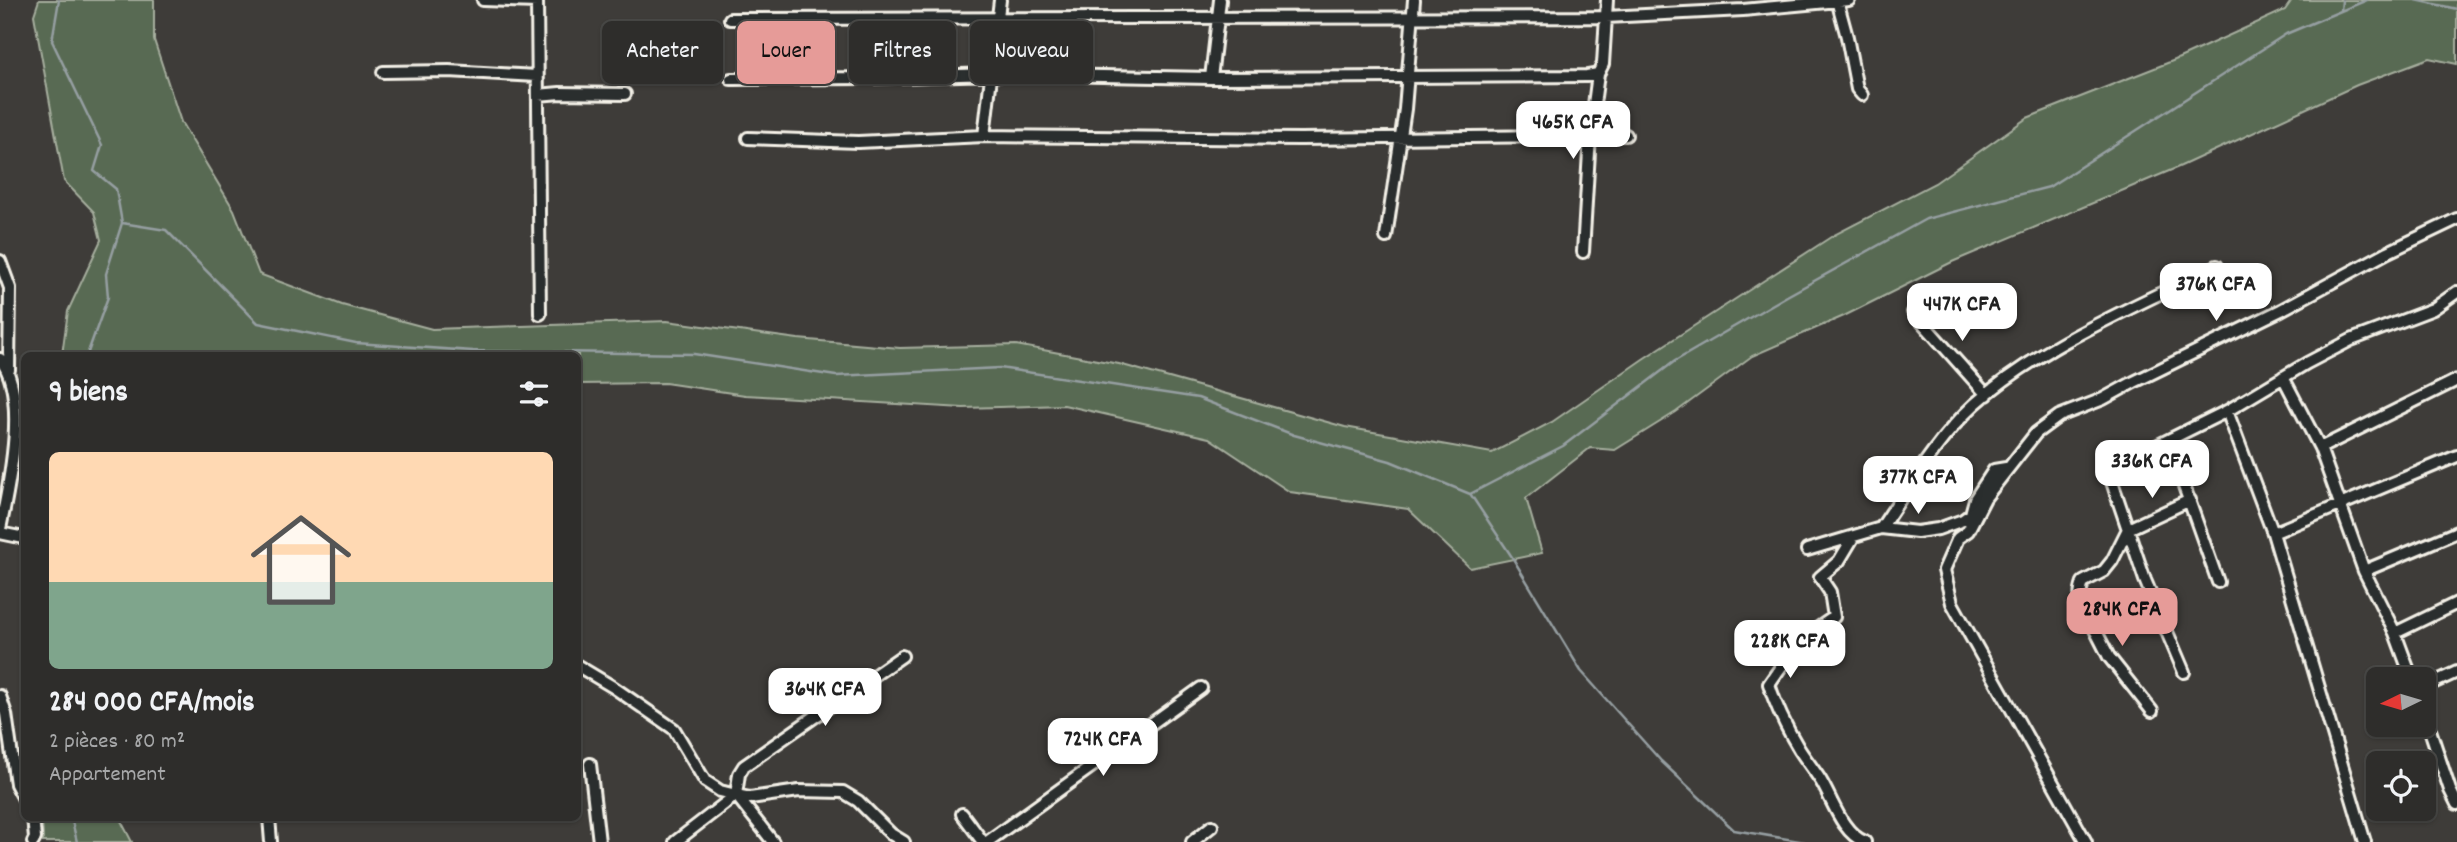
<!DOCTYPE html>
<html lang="fr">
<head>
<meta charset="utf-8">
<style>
  body { margin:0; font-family:Dekko,sans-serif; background:#3a3937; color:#f1f3f6; height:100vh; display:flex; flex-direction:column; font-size:26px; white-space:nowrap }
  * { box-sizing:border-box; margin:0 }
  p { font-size:23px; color:#a7a8a9 }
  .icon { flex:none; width:38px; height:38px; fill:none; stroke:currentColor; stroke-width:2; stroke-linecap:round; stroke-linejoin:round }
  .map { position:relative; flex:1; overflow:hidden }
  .side { position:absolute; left:21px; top:352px; width:560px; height:469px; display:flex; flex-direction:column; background:#2e2d2b; border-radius:10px; box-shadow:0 2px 5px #0004,0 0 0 2px #494947 }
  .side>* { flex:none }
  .guide { position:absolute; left:602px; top:21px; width:665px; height:63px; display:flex; gap:14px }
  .needle { width:46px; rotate:265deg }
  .tools { position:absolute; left:2366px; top:667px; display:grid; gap:14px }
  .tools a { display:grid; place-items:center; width:70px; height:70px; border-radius:10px; background:#2e2d2b; box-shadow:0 2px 5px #0004,0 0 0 2px #494947; font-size:35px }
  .price { position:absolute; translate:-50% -60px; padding:0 16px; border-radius:14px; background:#fff; color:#222; font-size:23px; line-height:46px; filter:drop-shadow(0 2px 4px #0008) }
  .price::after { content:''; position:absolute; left:50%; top:42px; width:21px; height:16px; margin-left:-10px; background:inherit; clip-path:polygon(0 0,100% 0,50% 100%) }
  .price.on { background:#e69b98; color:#111 }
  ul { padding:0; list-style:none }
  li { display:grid; align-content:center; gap:14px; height:371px; padding:0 28px }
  li span { display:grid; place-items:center; height:217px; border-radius:10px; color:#555 }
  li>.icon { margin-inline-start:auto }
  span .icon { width:126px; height:126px; fill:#fffc; stroke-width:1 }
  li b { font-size:30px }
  h2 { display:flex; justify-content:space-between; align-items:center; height:84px; padding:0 28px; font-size:30px }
  .tag { padding:0 24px; border-radius:10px; background:#2e2d2b; box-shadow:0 2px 5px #0004,0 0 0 2px #494947; font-size:24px; line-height:63px }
  .tag.on { background:#e69b98; color:#111 }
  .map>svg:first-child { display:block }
  .green { fill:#586a53; stroke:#a6ae9e; stroke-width:2 }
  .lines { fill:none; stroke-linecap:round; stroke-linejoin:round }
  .stream { stroke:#969fa2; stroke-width:2.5 }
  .minor-casing { stroke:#f4f1e8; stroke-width:16 }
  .minor { stroke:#2a2d2e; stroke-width:10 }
</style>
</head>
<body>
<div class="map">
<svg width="2457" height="842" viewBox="0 0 2457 842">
  <rect width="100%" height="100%" fill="#3e3c39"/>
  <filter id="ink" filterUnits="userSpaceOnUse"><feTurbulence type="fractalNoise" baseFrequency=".0143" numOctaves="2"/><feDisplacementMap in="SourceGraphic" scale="14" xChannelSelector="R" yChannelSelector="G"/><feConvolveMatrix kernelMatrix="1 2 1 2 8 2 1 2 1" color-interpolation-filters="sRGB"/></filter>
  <g filter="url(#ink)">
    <path class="green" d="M39 0H154V40L181 122 234 210 259 274 342 305 432 329 667 321 798 339 900 348 1016 345 1119 364 1345 427 1492 453 1552 422 1643 359 1834 235 1935 183 2027 118 2175 60 2285 10 2292 0H2457V64L2429 58 2357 85 2181 166 1952 262 1844 316 1752 356 1676 412 1615 450 1590 448 1526 498 1542 553 1470 568 1408 509 1290 492 1209 438 1064 405 963 408 745 395 665 383 578 384V355H62L68 311 101 240 94 212 64 181 34 15Z
      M42 817H119L132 842H43Z"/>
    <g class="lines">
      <path class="stream" d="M59 0 52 41 102 145 94 171 116 189 122 223 106 274 108 297 87 355
        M2416 0 2457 9
        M2341 11 2342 0
        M122 223 166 230 258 323 356 343 473 351 694 354 836 376 1000 368 1198 398 1294 435 1390 461 1470 494 1563 446 1675 361 1787 296 1926 219 2049 187 2286 34 2367 0
        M1471 495 1512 557 1581 671 1661 761 1734 830 1805 842
        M71 817 77 842"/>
      <g class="minor-casing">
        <path id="minor" d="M483 0 537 2
          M537 0 540 314
          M1837 0 1847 37 1857 89 1862 95
          M730 19 1606 17 1743 10 1849 0
          M383 72 449 71 537 76
          M1211 78 1220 0
          M731 79 866 78 991 74 1211 78 1587 76 1598 74
          M538 95 560 93 625 94
          M984 136 1000 0
          M748 138 858 142 984 136 1301 139 1626 135
          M1386 237 1405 109 1414 0
          M1583 252 1590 135 1598 74 1603 64 1607 0
          M0 261 10 288 9 370
          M1913 312 1987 395
          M0 359C29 395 9 485 0 529
          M2283 377 2320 448 2457 380
          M2227 411 2273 533 2365 842
          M2168 441 2218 582
          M2320 448 2364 571 2395 633 2412 679
          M1881 528C1910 485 1937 439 1975 404 2042 344 2137 306 2217 266
          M0 533 24 538
          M2273 533 2457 456
          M1854 536 1839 561 1820 577 1830 592 1834 617 1799 641 1769 684C1776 707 1787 729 1799 749 1806 760 1814 770 1821 781 1833 801 1842 833 1865 842
          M1807 550 1881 528 1917 532 1938 529 1963 520 1971 514 1975 499 1994 470 2006 468
          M2364 571 2457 532
          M2395 633 2457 603
          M578 666 613 687 674 729 705 781 720 791 736 795 773 842
          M2184 672 2145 580 2109 473 2110 469 2227 411 2307 363 2351 340 2433 309 2457 292
          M2424 687 2457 672
          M0 696 6 714 16 784 24 799
          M2152 711 2109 657 2083 606C2079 598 2080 591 2083 582L2104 571 2112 561 2128 529 2190 500
          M2424 712 2450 790 2457 804
          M590 764 599 842
          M736 795 750 798 799 791 843 792 858 801 891 834 904 842
          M962 814 983 842
          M269 817 271 842
          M33 842 35 838 33 817
          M675 842 736 795 739 774 744 766 902 656
          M987 842 1201 688
          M1192 842 1212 826
          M2086 842 1952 603 1944 570 1958 538 1968 531 1985 498 2036 433 2059 416 2103 399 2134 382 2281 310 2388 252 2457 219"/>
      </g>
      <use href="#minor" class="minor"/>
    </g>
  </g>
</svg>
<div class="tools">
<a><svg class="needle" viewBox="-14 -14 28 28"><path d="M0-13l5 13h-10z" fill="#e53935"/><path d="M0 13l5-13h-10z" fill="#a7a8a9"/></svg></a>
<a><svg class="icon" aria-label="locate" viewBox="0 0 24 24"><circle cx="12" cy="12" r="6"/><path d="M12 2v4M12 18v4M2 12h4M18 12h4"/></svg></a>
</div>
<b class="price" style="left:1573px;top:161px">465K CFA</b>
<b class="price" style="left:2216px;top:323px">376K CFA</b>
<b class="price" style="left:1962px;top:343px">447K CFA</b>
<b class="price" style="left:2152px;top:500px">336K CFA</b>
<b class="price" style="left:1918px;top:516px">377K CFA</b>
<b class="price on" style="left:2122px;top:648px">284K CFA</b>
<b class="price" style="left:1790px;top:680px">228K CFA</b>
<b class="price" style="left:825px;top:728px">364K CFA</b>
<b class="price" style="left:1103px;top:778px">724K CFA</b>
<div class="guide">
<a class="tag">Acheter</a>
<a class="tag on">Louer</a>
<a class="tag">Filtres</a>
<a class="tag">Nouveau</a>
</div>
<section class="side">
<h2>9 biens<svg class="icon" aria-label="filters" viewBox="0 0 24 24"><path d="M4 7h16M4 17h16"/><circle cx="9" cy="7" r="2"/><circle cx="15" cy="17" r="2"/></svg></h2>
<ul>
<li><span style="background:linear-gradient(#ffd9b3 60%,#7fa58c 0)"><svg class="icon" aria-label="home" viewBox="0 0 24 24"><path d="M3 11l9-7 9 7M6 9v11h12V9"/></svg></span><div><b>284 000 CFA/mois</b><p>2 pièces · 80 m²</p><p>Appartement</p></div></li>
</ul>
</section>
</div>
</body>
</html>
